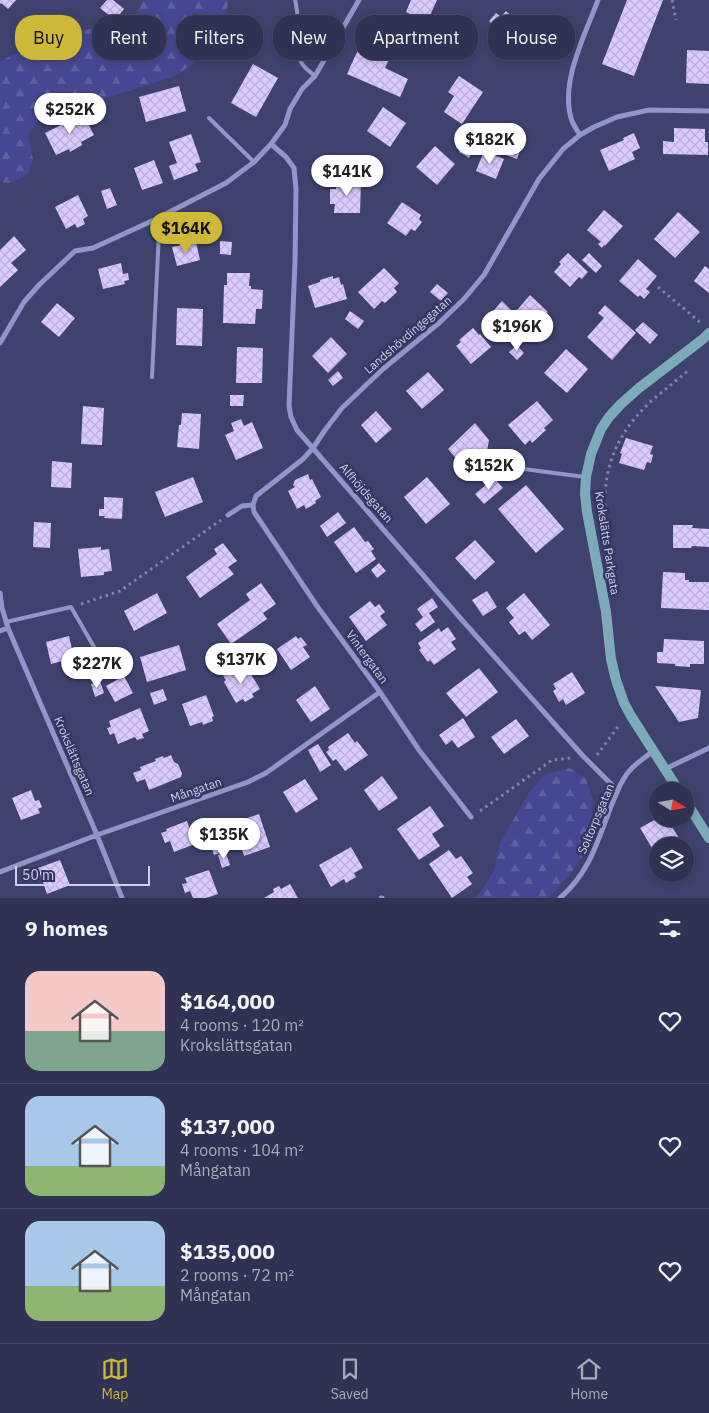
<!DOCTYPE html>
<html lang="en">
<head>
<meta charset="utf-8">
<style>
  body { margin:0; font-family:"IBM Plex Sans",sans-serif; background:#373a59; color:#f1f3f6; height:100vh; display:flex; flex-direction:column; font-size:19px; white-space:nowrap }
  * { box-sizing:border-box; margin:0 }
  p { font-size:16px; color:#a7aab8 }
  .icon { flex:none; width:28px; height:28px; fill:none; stroke:currentColor; stroke-width:2; stroke-linecap:round; stroke-linejoin:round }
  .map { position:relative; height:898px; overflow:hidden }
  .panel { display:flex; flex-direction:column; background:#2f3252; flex:1 }
  .panel>* { flex:none }
  .guide { position:absolute; left:15px; top:15px; width:680px; height:45px; display:flex; gap:10px }
  .needle { width:32px; rotate:101deg }
  .fabs { position:absolute; left:649px; top:782px; display:grid; gap:10px }
  .fabs a { display:grid; place-items:center; width:45px; height:45px; border-radius:50%; background:#2f3252; box-shadow:0 2px 8px #0003,0 0 0 1px #4a4d69; font-size:25px }
  .scale { position:absolute; left:15px; bottom:12px; width:135px; box-sizing:border-box; padding-left:5px; border:2px solid #cdd0eb; border-top:0; font-size:14px; line-height:18px; white-space:nowrap; color:#cdd0eb; -webkit-text-stroke:4px #343763; paint-order:stroke }
  .price { position:absolute; translate:-50% -42px; padding:0 11px; border-radius:18px; background:#fff; color:#222; font-size:16px; line-height:32px; filter:drop-shadow(0 1px 2px #0008) }
  .price::after { content:''; position:absolute; left:50%; top:30px; width:15px; height:11px; margin-left:-8px; background:inherit; clip-path:polygon(0 0,100% 0,50% 100%) }
  .price.current { background:#ceb837; color:#111 }
  ul { padding:0; list-style:none }
  li { display:flex; align-items:center; gap:15px; height:125px; padding:0 25px }
  li+li { border-top:1px solid #4a4d69 }
  li span { display:grid; place-items:center; flex:none; width:140px; height:100px; border-radius:15px; color:#555 }
  li>.icon { margin-inline-start:auto }
  span .icon { width:60px; height:60px; fill:#fffc; stroke-width:1 }
  li b { font-size:21px }
  h2 { display:flex; justify-content:space-between; align-items:center; height:60px; padding:0 25px; font-size:21px }
  .pill { padding:0 18px; border-radius:20px; background:#2f3252; box-shadow:0 2px 8px #0003,0 0 0 1px #4a4d69; font-size:18px; line-height:45px }
  .pill.current { background:#ceb837; color:#111 }
  .tabs { display:flex; justify-content:space-around; align-items:center; height:70px; border-top:1px solid #4a4d69; background:#2f3252; font-size:14px; color:#a7aab8 }
  .tabs a { display:grid; justify-items:center; gap:2px }
  .tabs .current { color:#ceb837 }
  .map>svg:first-child { display:block }
  .forest { fill:url(#forest-firs) }
  .building { fill:url(#building-cross-hatch) }
  .lines { fill:none; stroke-linecap:round; stroke-linejoin:round }
  .path { stroke:#8184a8; stroke-width:3; stroke-dasharray:2.5 4; stroke-linecap:butt }
  .lane { stroke:#9196ca; stroke-width:4 }
  .street { stroke:#9196ca; stroke-width:5 }
  .secondary { stroke:#7daabb; stroke-width:10 }
  .labels { text-anchor:middle; stroke-width:5; stroke-linejoin:round; paint-order:stroke }
  .street-label { font-size:12px; fill:#cdd0eb; stroke:#343763 }
</style>
</head>
<body>
<div class="map">
<svg width="709" height="898" viewBox="0 0 709 898">
  <defs>
    <pattern id="forest-firs" width="22" height="20" patternUnits="userSpaceOnUse" patternTransform="scale(1.25)"><rect width="22" height="20" fill="#464792"/><path d="M5 1l3.5 6h-7zM16 11l3.5 6h-7z" fill="#6060a1"/></pattern>
    <pattern id="building-cross-hatch" width="8" height="8" patternUnits="userSpaceOnUse" patternTransform="scale(1.25)"><rect width="8" height="8" fill="#dbcaff"/><path d="M0 0l8 8M0 8l8-8" fill="none" stroke="#bcaeda"/></pattern>
  </defs>
  <rect width="100%" height="100%" fill="#3f426e"/>
  <path class="forest" d="M144 0H228L226 19 216 41 200 59 175 76 93 102 59 109 39 120 28 134 33 159 28 174 11 183 0 182V61L42 42 78 31 117 25 136 14Z
    M570 768 586 779 593 800 591 830 585 852 570 874 549 898H474L480 893 493 872 501 841 530 791 546 774Z"/>
  <path class="building" d="M0 0H16L8 9 1 3 0 4Z
    M107 0H113L124 9 115 20 100 8Z
    M411 0H437L427 22 406 12Z
    M627 0H663L634 76 602 64Z
    M506 11 526 30 521 35 524 38 515 47 512 44 507 50 488 32 494 26 489 21 496 13 501 17Z
    M241 20H256L255 34 240 33Z
    M367 30 397 43 385 68 408 79 400 97 347 74Z
    M687 50 709 51V84L686 83Z
    M253 64 278 78 256 117 231 103Z
    M459 76 483 92 462 124 444 112 454 96 448 92Z
    M179 86 186 111 146 122 139 97Z
    M383 107 406 123 390 147 367 131Z
    M83 114 94 135 81 142 82 145 70 152 69 149 56 155 45 133Z
    M674 128 705 129V142H708V155L663 154V141L674 142Z
    M634 133 640 148 632 152 635 159 609 171 600 150 624 140 623 138Z
    M191 134 201 162 195 164 198 171 174 180 169 166 177 163 169 142Z
    M506 136 523 142 517 159 500 153Z
    M465 142 475 147 469 158 459 152Z
    M435 146 455 164 437 185 416 167Z
    M484 151 504 159 496 179 476 171Z
    M154 160 163 183 142 190 134 168Z
    M336 180H361L360 213H334L335 204H330V189H336Z
    M110 188 117 205 107 209 101 191Z
    M78 195 88 216 83 219 85 224 77 228 75 224 66 229 55 207Z
    M402 202 421 215 419 219 422 222 415 231 411 229 406 236 387 223Z
    M604 210 623 226 605 246 604 245 602 248 598 244 601 242 587 230Z
    M678 212 700 232 675 258 654 239Z
    M14 236 26 250 11 263 18 270 0 287V250Z
    M220 241 232 242 231 255 220 254Z
    M196 242 200 260 177 266 172 247Z
    M568 253 588 272 582 279 579 277 570 287 554 272 561 264 559 262Z
    M589 253 602 266 596 273 582 260Z
    M638 259 657 276 646 289 650 292 644 299 640 295 638 297 619 281Z
    M121 263 123 274 128 273 129 280 124 281 125 284 103 289 98 269Z
    M705 266 709 269V293L694 281Z
    M384 268 399 283 394 288 397 292 385 303 382 301 374 309 358 292Z
    M227 273H250L249 286H251V289L263 290 262 309H256L255 324 223 323 224 285H227Z
    M333 276V279L339 277 341 285 343 284 347 299 315 308 308 286 320 282V280Z
    M437 284 448 293 441 301 430 292Z
    M530 295 548 312 530 332 512 316Z
    M502 301 512 311 498 326 488 317Z
    M57 303 75 318 59 337 41 322Z
    M605 305 636 333 612 360 587 337 604 318 598 313Z
    M177 308 203 309 202 346 176 345Z
    M350 311 364 321 358 329 345 319Z
    M643 322 658 335 650 344 635 330Z
    M473 328 479 335 480 334 491 347 471 364 456 346 461 342 459 340Z
    M331 337 347 354 328 373 312 356Z
    M517 345 524 353 517 360 509 352Z
    M237 347 263 348 262 383H236Z
    M566 349 588 369 567 393 544 373Z
    M338 371 343 378 333 386 328 380Z
    M428 372 444 390 422 409 406 391Z
    M230 395H244L243 406H230Z
    M537 401 553 420 544 428 546 430 532 443 530 440 525 445 508 425Z
    M83 406 104 408 102 445 81 444Z
    M376 411 392 429 376 443 361 425Z
    M182 413 201 414 199 449 177 447 179 425H181Z
    M241 419 244 426 252 422 263 448 236 460 225 435 234 431 231 423Z
    M475 423 489 440 486 457 479 455 475 459 470 452 459 462 448 449Z
    M626 438 653 446 650 454 653 455 651 463 647 462 644 470 619 463 622 454 620 453Z
    M52 461 72 463 71 488 51 487Z
    M308 474 310 480 312 479 321 497 315 501 316 503 306 509 304 505 297 509 288 491 295 487 293 485 295 480Z
    M193 477 203 502 165 517 155 492Z
    M427 477 450 504 426 524 404 497Z
    M494 478 503 488 484 504 475 494Z
    M526 485 564 529 536 553 498 509Z
    M104 497 123 498 122 519 104 518 105 516H99V509H104Z
    M338 512 346 523 327 537 320 526Z
    M34 522 51 523 50 548 33 547Z
    M673 525H693L692 528 709 529V547L692 546 691 548H673Z
    M354 527 365 542 368 541 374 549 371 551 376 559 356 573 334 542Z
    M475 540 495 562 475 580 455 558Z
    M223 543 237 561 228 567 234 574 200 598 186 577 217 554 214 549Z
    M101 547V550L109 549 112 571 104 572V575L81 577 78 549Z
    M379 563 386 571 377 578 371 570Z
    M663 572 685 573V580H689V582H709V610L661 608Z
    M261 583 276 604 263 613 267 619 231 644 217 624 250 600 246 594Z
    M487 591 497 607 483 616 472 600Z
    M157 593 167 613 134 631 124 611Z
    M524 593 550 625 532 640 525 631 519 635 509 622 514 618 506 608Z
    M432 598 438 607 429 613 435 622 421 632 415 624 423 617 417 609Z
    M370 601 375 607 379 604 385 612 380 616 387 625 366 641 349 617Z
    M448 627 456 639 451 642 456 649 434 665 430 660 428 662 419 650 421 648 418 643 439 628 441 632Z
    M69 636 74 658 51 664 46 642Z
    M296 636 298 639 301 637 307 645 303 647 310 657 291 670 277 649Z
    M664 639 704 641V664H690V667L675 666V664L657 663V652H663Z
    M179 645 186 670 147 682 140 657Z
    M247 668 260 689 252 694 254 697 245 702 243 699 236 703 224 682 226 680 223 676 232 670 235 675Z
    M479 668 498 692 466 717 446 693Z
    M572 672 585 693 566 705 563 699 559 702 553 691 556 689 553 684Z
    M124 676 133 693 115 702 106 686Z
    M100 681 104 693 95 697 91 684Z
    M315 686 330 709 311 722 296 700Z
    M655 686 701 690 698 718 679 722Z
    M163 689 167 700 154 705 150 693Z
    M206 695 214 716 212 717 213 721 203 725 202 722 190 726 182 704Z
    M140 708 149 731 142 734 144 738 137 740 135 737 118 744 114 733 110 735 107 728 111 727 109 721Z
    M463 718 475 737 458 748 452 740 446 745 439 735Z
    M516 719 529 736 504 754 491 737Z
    M348 733 355 743 357 741 368 755 345 771 336 759 333 761 326 752 329 750 328 747Z
    M318 744 331 765 320 772 308 750Z
    M171 755 174 762 178 764 182 773 181 777 149 790 145 779 137 782 133 773 141 770 140 767 156 761 155 759 163 756 164 758Z
    M382 776 398 798 379 811 364 790Z
    M305 779 318 799 296 813 283 792Z
    M31 790 35 801 39 800 42 807 38 809 40 813 21 820 12 798Z
    M430 806 444 826 432 834 440 846 419 860 397 829Z
    M259 814 270 847 244 856 233 823Z
    M658 818 667 819 684 846H658V858L640 828Z
    M187 821 195 844 174 852 170 841 165 843 161 833 167 831 166 829Z
    M220 840 224 852 214 855 210 843Z
    M351 847 363 868 354 873 356 877 346 883 344 879 331 887 319 865Z
    M449 850 456 859 461 856 473 873 467 877 472 884 452 898 429 864Z
    M226 853 230 865 222 868 218 855Z
    M60 860 70 885 47 894 38 868Z
    M209 870 218 894 206 898H193L190 891 185 893 182 884 187 883 185 878Z
    M290 884 298 898H264L274 892 273 889 279 886 281 889Z"/>
  <g class="lines">
    <path class="path" d="M672 0 676 20
      M658 287 701 323
      M607 532C600 477 610 441 650 402 663 391 676 381 689 370
      M81 604 120 591 221 520
      M597 755 620 724
      M480 811 552 760 570 758"/>
    <path class="lane" d="M295 0C301 20 294 45 301 62 303 67 310 72 315 76
      M209 118 254 162
      M152 377 159 232 154 220
      M508 467 585 477
      M6 622 71 607 102 661"/>
    <path class="street" d="M580 135C577 130 574 126 572 121 559 84 585 35 598 0
      M271 144 286 157 294 168 296 189 295 262 289 406 291 417 297 430 462 620 583 756 617 790
      M0 343 24 302 39 285 75 251 93 248 154 220 226 183 254 162 271 144 285 125 290 109 302 89 315 76 359 0
      M253 505 254 512 317 606 380 692 419 750 471 817
      M228 515 242 506 253 505 256 496 303 459 313 448 325 430 342 408 383 369 439 323 464 299 484 275 539 179 563 149 580 135 594 127 617 117 649 110 709 111
      M0 593 2 608 8 628 97 835 122 898
      M0 631 8 628
      M665 769 709 748
      M0 872 97 835 248 782 266 773 380 692
      M381 898H382
      M560 898C589 873 597 843 610 809 616 795 621 779 632 768 638 762 646 757 653 751"/>
    <path class="secondary" d="M679 791 631 716 624 703 616 680 611 659 606 612 587 512 585 494 586 477 591 454 601 429 609 417 621 404 639 388 703 339 709 333
      M685 800 709 838"/>
  </g>
  <g class="labels">
    <g class="street-label">
      <text transform="translate(408 335) rotate(-41)" y="4">Landshövdingegatan</text>
      <text transform="translate(366 493) rotate(49)" y="4">Alfhöjdsgatan</text>
      <text transform="translate(607 543) rotate(81)" y="4">Krokslätts Parkgata</text>
      <text transform="translate(367 657) rotate(54)" y="4">Vintergatan</text>
      <text transform="translate(74 756) rotate(67)" y="4">Krokslättsgatan</text>
      <text transform="translate(196 790) rotate(-19)" y="4">Mångatan</text>
      <text transform="translate(596 819) rotate(-67)" y="4">Soltorpsgatan</text>
    </g>
  </g>
</svg>
<div class="fabs">
<a><svg class="needle" viewBox="-14 -14 28 28"><path d="M0-13l5 13h-10z" fill="#e53935"/><path d="M0 13l5-13h-10z" fill="#a7aab8"/></svg></a>
<a><svg class="icon" aria-label="layers" viewBox="0 0 24 24"><path d="M12 4l9 5-9 5-9-5zM3 14l9 5 9-5"/></svg></a>
</div>
<div class="scale">50 m</div>
<b class="price" style="left:70px;top:135px">$252K</b>
<b class="price" style="left:490px;top:165px">$182K</b>
<b class="price" style="left:347px;top:197px">$141K</b>
<b class="price current" style="left:186px;top:254px">$164K</b>
<b class="price" style="left:517px;top:352px">$196K</b>
<b class="price" style="left:489px;top:491px">$152K</b>
<b class="price" style="left:241px;top:685px">$137K</b>
<b class="price" style="left:97px;top:689px">$227K</b>
<b class="price" style="left:224px;top:860px">$135K</b>
<div class="guide">
<a class="pill current">Buy</a>
<a class="pill">Rent</a>
<a class="pill">Filters</a>
<a class="pill">New</a>
<a class="pill">Apartment</a>
<a class="pill">House</a>
</div>
</div>
<section class="panel">
<h2>9 homes<svg class="icon" aria-label="filters" viewBox="0 0 24 24"><path d="M4 7h16M4 17h16"/><circle cx="9" cy="7" r="2"/><circle cx="15" cy="17" r="2"/></svg></h2>
<ul>
<li><span style="background:linear-gradient(#f6c9c9 60%,#7fa58c 0)"><svg class="icon" aria-label="home" viewBox="0 0 24 24"><path d="M3 11l9-7 9 7M6 9v11h12V9"/></svg></span><div><b>$164,000</b><p>4 rooms · 120 m²</p><p>Krokslättsgatan</p></div><svg class="icon" aria-label="heart" viewBox="0 0 24 24"><path d="M12 20l-8-8c-3-5 5-10 8-4 3-6 11-1 8 4z"/></svg></li>
<li><span style="background:linear-gradient(#a9c7e8 70%,#8fb573 0)"><svg class="icon" aria-label="home" viewBox="0 0 24 24"><path d="M3 11l9-7 9 7M6 9v11h12V9"/></svg></span><div><b>$137,000</b><p>4 rooms · 104 m²</p><p>Mångatan</p></div><svg class="icon" aria-label="heart" viewBox="0 0 24 24"><path d="M12 20l-8-8c-3-5 5-10 8-4 3-6 11-1 8 4z"/></svg></li>
<li><span style="background:linear-gradient(#a9c7e8 65%,#8fb573 0)"><svg class="icon" aria-label="home" viewBox="0 0 24 24"><path d="M3 11l9-7 9 7M6 9v11h12V9"/></svg></span><div><b>$135,000</b><p>2 rooms · 72 m²</p><p>Mångatan</p></div><svg class="icon" aria-label="heart" viewBox="0 0 24 24"><path d="M12 20l-8-8c-3-5 5-10 8-4 3-6 11-1 8 4z"/></svg></li>
</ul>
</section>
<nav class="tabs">
<a class="current"><svg class="icon" aria-label="map" viewBox="0 0 24 24"><path d="M3 6l6-2 6 2 6-2v14l-6 2-6-2-6 2zM9 4v14M15 6v14"/></svg>Map</a>
<a><svg class="icon" aria-label="saved" viewBox="0 0 24 24"><path d="M7 4h10v16l-5-4-5 4z"/></svg>Saved</a>
<a><svg class="icon" aria-label="home" viewBox="0 0 24 24"><path d="M3 11l9-7 9 7M6 9v11h12V9"/></svg>Home</a>
</nav>
</body>
</html>
